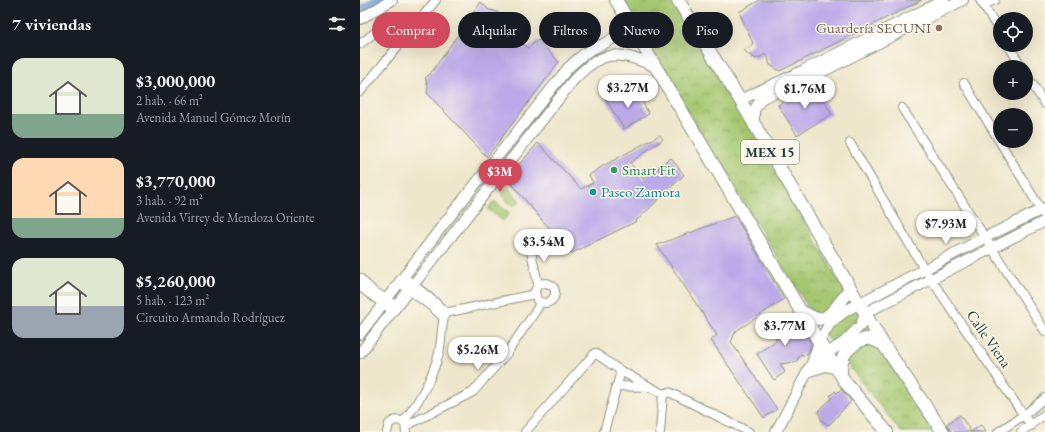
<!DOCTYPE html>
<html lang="es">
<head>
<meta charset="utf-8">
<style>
  body { margin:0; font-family:"EB Garamond",serif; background:#20242c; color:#f1f3f6; height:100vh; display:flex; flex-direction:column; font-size:15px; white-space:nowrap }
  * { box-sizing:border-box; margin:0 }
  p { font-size:13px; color:#9ea1a6 }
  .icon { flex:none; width:22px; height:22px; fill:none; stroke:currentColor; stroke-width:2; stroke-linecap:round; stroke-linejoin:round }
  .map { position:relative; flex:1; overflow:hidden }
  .sheet { display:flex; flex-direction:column; background:#171b24; width:360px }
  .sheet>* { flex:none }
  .top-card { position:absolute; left:12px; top:12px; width:380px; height:36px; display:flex; gap:8px }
  .buttons { position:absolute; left:633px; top:12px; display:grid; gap:8px }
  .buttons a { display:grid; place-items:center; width:40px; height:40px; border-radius:50%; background:#171b24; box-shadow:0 4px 16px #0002; font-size:20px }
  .price { position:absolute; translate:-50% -34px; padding:0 9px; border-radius:14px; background:#fff; color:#222; font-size:13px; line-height:26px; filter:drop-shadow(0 1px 2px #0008) }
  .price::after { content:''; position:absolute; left:50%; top:24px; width:12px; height:9px; margin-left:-6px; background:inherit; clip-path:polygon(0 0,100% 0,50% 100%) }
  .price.on { background:#d1495b; color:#fff }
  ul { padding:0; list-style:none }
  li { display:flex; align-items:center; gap:12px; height:100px; padding:0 12px }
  li span { display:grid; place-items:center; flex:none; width:112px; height:80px; border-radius:12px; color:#555 }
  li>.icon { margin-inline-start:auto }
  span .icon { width:48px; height:48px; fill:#fffc; stroke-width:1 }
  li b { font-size:17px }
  h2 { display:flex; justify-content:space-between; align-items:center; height:48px; padding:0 12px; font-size:17px }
  .pill { padding:0 14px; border-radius:18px; background:#171b24; box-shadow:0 4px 16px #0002; font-size:14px; line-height:36px }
  .pill.on { background:#d1495b; color:#fff }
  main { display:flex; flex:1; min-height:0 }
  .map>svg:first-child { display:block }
  .park { fill:url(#park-crowns); stroke:#628252 }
  .pitch { fill:#a5c770; stroke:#628252 }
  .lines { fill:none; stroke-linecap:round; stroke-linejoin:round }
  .river { stroke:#6f9fd9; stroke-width:13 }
  .building { fill:#bcaae8 }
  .minor-casing { stroke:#879280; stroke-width:10 }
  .tertiary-casing { stroke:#879280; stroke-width:12 }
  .primary-casing { stroke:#879280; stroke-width:14 }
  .minor { stroke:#fff; stroke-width:8 }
  .tertiary { stroke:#fff; stroke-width:10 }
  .primary { stroke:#fff; stroke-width:12 }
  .education-dot { fill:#8d6e63; stroke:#fbf7ec; stroke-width:1.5 }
  .leisure-dot { fill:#2e9e5b; stroke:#fbf7ec; stroke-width:1.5 }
  .culture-dot { fill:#0f9aa8; stroke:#fbf7ec; stroke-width:1.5 }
  .labels { text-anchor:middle; stroke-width:3; stroke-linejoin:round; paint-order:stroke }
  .shield { fill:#fbf7ec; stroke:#61756b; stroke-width:1 }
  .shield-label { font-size:14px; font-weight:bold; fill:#1f3d34 }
  .education-label { font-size:15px; fill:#785e54; stroke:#fbf7ec; text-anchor:end }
  .leisure-label { font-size:15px; fill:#27864d; stroke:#fbf7ec; text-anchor:start }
  .culture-label { font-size:15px; fill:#0d838f; stroke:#fbf7ec; text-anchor:start }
  .street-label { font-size:15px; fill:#1f3d34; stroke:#fbf7ec }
</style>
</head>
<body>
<main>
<section class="sheet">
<h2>7 viviendas<svg class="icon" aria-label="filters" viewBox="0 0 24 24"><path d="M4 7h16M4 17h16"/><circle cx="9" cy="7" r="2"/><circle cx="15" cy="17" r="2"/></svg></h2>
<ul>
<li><span style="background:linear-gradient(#dfe7d0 70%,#7fa58c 0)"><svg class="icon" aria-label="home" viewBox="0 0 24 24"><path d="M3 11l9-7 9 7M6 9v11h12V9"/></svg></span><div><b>$3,000,000</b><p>2 hab. · 66 m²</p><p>Avenida Manuel Gómez Morín</p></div></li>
<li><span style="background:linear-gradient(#ffd9b3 75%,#7fa58c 0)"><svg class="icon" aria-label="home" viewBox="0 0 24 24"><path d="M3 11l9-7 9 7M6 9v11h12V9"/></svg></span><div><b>$3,770,000</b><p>3 hab. · 92 m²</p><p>Avenida Virrey de Mendoza Oriente</p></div></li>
<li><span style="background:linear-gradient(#dfe7d0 60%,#9aa5b1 0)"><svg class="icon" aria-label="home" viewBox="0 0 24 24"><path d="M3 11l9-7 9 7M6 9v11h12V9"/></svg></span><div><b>$5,260,000</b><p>5 hab. · 123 m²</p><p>Circuito Armando Rodríguez</p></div></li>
</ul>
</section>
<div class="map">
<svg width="685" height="432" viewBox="0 0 685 432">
  <defs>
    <pattern id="park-crowns" width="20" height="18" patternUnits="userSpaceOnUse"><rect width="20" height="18" fill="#a5c770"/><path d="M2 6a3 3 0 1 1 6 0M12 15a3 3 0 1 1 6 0" fill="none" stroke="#86a35d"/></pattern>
  </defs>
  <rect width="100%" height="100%" fill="#fbf7ec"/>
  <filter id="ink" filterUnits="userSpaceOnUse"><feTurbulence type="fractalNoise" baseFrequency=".025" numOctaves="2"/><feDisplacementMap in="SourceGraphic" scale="8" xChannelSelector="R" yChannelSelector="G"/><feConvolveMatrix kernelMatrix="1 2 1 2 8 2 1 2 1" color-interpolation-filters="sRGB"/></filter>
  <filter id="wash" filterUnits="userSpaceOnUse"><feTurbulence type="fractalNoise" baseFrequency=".012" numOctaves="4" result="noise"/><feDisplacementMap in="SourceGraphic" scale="16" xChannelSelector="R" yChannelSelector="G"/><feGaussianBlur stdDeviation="0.9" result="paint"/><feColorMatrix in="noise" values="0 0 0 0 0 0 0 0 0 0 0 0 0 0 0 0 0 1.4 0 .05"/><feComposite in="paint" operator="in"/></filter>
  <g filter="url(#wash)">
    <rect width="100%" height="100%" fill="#efe7cb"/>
    <path class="park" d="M261 0H309L379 108 415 172 491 301 502 316 575 432H541L469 341 300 66Z"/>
    <path class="pitch" d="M148 187 160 201 153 207 141 194Z
      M134 201 150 213 143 221 128 209Z"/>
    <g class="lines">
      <path class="river" d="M0 13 21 0"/>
    </g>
    <g id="blocks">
      <path class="building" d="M400 0H562L420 71 410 65 407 54 396 59 388 54 384 50 390 47 393 43 379 12Z
        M121 2 129 10 135 11 149 19 143 27 168 48 178 40 199 62 127 157 67 93 68 86 65 78 71 73Z
        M453 84 472 114 437 135 418 105Z
        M278 94 289 114 264 129 245 98Z
        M300 135 303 139 270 163 283 179 311 158 324 175 275 222 212 253 181 219 147 178 178 143 221 189 233 183 229 175 243 166Z
        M375 216 424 299 376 331 371 342 417 409 404 418 351 340 357 335 297 245Z
        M434 316 451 344 449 351 445 356 441 354 436 362 420 364 425 372 414 380 397 354 417 340 411 331Z
        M481 389 491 401 469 425 462 421 458 411 472 398 470 396 475 391 477 393Z
        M600 415 611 432 621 425 626 432H591L587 424Z"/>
    </g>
  </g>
  <g filter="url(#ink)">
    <use href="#blocks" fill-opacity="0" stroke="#879280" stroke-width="1"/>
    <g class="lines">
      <g class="minor-casing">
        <path id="minor" d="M620 0 640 32
          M623 5 635 0
          M0 44 25 25 31 27 43 41
          M648 45 662 67
          M666 74 685 104
          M604 83 685 216
          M0 92 76 0
          M542 108 685 331
          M490 143 564 269 671 426
          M170 247 178 284
          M44 277 75 302 84 311
          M0 278 13 291 27 299 36 306
          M40 283 72 307 84 318
          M186 283C204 287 192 311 177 300L175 291 178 284Z
          M0 286C10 296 22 302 33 311
          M85 313 175 294
          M256 386 289 387
          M43 422C59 402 72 378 79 353 82 340 81 326 85 313
          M46 426 113 392 147 353 177 309 180 302
          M27 432 29 424C34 419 40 419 45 424L46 432
          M165 432 235 353 261 371 303 394
          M244 432 261 371
          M300 432 303 394 309 392 389 432
          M638 432 664 415 685 398
          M661 432 685 414"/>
      </g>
      <g class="tertiary-casing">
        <path id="tertiary" d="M0 19 32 0
          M380 100 442 71 584 0
          M394 126V110L402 98 446 80 603 0
          M0 334 83 225 208 68C213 64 218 58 224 54 246 39 257 47 264 14
          M0 353 211 83C240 50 257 49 296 67
          M461 357 483 343 501 325 505 313 685 221
          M416 432 452 363 459 342 466 330 471 322 487 310 624 238 685 208"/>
      </g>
      <g class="primary-casing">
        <path id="primary" d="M256 0 459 342 486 383 527 432
          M318 0 380 100 523 344 583 432
          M441 311C447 314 452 318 459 319 471 319 484 297 490 288
          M449 370 466 365 477 368
          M481 374C481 369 481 363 483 358 486 349 501 337 511 339 515 340 519 343 523 344"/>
      </g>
      <use href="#minor" class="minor"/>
      <use href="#tertiary" class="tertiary"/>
      <use href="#primary" class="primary"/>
    </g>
  </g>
  <circle class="education-dot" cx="579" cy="28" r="4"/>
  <circle class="leisure-dot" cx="254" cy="170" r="4"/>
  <circle class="culture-dot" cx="233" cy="192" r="4"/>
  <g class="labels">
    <rect class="shield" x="381" y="140" width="58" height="24" rx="3"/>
    <g class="shield-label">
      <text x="410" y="157">MEX 15</text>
    </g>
    <g class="education-label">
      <text x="571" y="33">Guardería SECUNI</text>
    </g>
    <g class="leisure-label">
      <text x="262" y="175">Smart Fit</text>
    </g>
    <g class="culture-label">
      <text x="241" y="197">Paseo Zamora</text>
    </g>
    <g class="street-label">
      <text transform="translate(629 339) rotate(55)" y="5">Calle Viena</text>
    </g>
  </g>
</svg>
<div class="buttons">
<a><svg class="icon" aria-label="locate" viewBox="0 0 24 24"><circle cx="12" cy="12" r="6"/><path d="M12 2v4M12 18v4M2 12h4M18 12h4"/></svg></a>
<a>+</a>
<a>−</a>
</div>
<b class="price" style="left:268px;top:109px">$3.27M</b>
<b class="price" style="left:445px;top:110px">$1.76M</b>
<b class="price on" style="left:140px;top:193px">$3M</b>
<b class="price" style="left:586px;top:245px">$7.93M</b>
<b class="price" style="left:184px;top:263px">$3.54M</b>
<b class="price" style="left:425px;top:347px">$3.77M</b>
<b class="price" style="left:118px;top:371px">$5.26M</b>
<div class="top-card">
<a class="pill on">Comprar</a>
<a class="pill">Alquilar</a>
<a class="pill">Filtros</a>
<a class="pill">Nuevo</a>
<a class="pill">Piso</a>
</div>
</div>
</main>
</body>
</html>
